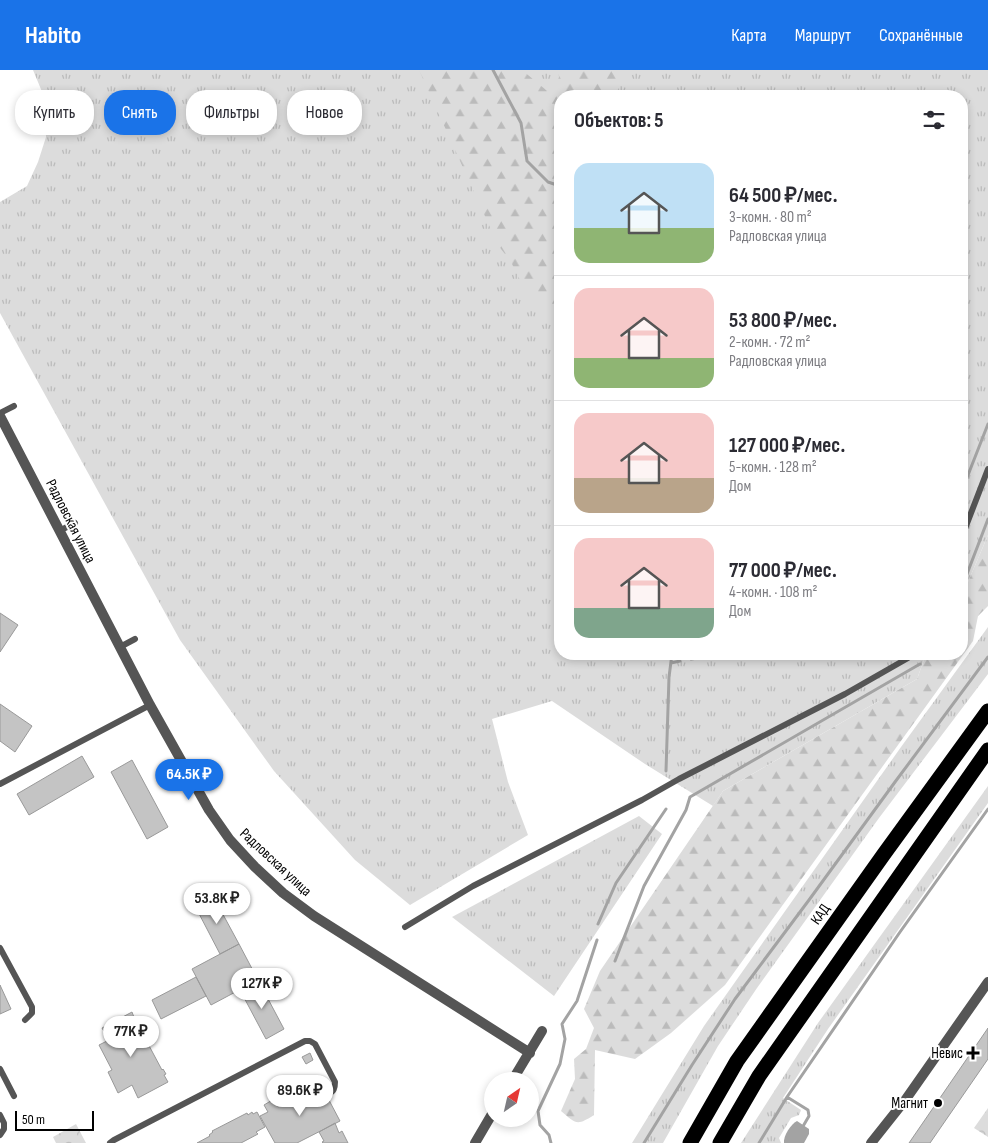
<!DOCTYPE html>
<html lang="ru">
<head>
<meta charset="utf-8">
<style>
  body { margin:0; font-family:"Sofia Sans Condensed",sans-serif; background:#f7f7f7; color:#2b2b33; height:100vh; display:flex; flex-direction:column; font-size:19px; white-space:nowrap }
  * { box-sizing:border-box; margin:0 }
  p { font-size:16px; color:#7c7c81 }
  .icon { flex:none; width:28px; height:28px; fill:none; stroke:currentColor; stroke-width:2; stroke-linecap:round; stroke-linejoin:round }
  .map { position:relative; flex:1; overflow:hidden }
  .sheet { position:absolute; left:554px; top:20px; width:414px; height:570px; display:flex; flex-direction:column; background:#fff; border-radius:20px; box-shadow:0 2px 8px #0003 }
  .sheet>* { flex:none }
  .guide { position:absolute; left:15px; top:20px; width:464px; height:45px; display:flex; gap:10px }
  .needle { width:32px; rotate:34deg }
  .tools { position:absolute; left:484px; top:1002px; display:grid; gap:10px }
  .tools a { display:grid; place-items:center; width:55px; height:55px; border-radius:50%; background:#fff; box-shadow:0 2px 8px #0003; font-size:25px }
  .scale { position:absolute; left:15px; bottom:12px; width:79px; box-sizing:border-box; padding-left:5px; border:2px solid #000; border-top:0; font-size:14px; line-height:18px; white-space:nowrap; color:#000; -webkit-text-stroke:4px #fff; paint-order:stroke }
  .price { position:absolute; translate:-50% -42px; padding:0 11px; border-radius:18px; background:#fff; color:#222; font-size:16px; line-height:32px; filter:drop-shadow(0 1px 2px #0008) }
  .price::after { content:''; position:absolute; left:50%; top:30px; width:15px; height:11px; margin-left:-8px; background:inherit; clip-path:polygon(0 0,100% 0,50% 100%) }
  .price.current { background:#1a73e8; color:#fff }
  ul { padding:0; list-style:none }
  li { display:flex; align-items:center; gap:15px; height:125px; padding:0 20px }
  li+li { border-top:1px solid #e1e1e2 }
  li span { display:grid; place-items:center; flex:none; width:140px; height:100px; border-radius:15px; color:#555 }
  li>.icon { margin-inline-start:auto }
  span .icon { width:60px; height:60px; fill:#fffc; stroke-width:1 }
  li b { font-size:21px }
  h2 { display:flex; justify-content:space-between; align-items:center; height:60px; padding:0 20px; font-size:21px }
  .pill { padding:0 18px; border-radius:20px; background:#fff; box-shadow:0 2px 8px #0003; font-size:18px; line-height:45px }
  .pill.current { background:#1a73e8; color:#fff }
  header { display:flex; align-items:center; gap:30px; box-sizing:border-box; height:70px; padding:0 25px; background:#1a73e8; color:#fff }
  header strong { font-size:24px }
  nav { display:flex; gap:28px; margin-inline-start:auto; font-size:18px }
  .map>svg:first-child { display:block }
  .grass { fill:url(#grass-tufts) }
  .forest { fill:url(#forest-firs) }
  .park { fill:url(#park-crowns) }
  .water { fill:#a3a3a3 }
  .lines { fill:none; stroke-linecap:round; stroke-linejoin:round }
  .stream { stroke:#a3a3a3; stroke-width:3 }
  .building { fill:#c4c4c4; stroke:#999 }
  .service { stroke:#555; stroke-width:6 }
  .minor { stroke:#555; stroke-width:10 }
  .motorway { stroke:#000; stroke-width:15 }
  .poi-dot { fill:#000; stroke:#fff; stroke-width:2 }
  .labels { text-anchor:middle; stroke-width:4; stroke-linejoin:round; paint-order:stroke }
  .street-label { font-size:15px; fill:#000; stroke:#fff }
  .poi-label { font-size:15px; fill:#000; stroke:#fff; text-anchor:end }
</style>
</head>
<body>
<header>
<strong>Habito</strong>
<nav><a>Карта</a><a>Маршрут</a><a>Сохранённые</a></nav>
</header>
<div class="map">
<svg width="988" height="1073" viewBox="0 0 988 1073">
  <defs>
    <pattern id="grass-tufts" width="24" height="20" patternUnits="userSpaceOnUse" patternTransform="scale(1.25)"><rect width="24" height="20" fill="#dcdcdc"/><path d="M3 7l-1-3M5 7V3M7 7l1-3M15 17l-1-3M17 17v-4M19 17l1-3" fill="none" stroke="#bbb"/></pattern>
    <pattern id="forest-firs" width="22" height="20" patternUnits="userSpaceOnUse" patternTransform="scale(1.25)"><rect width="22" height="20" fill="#dcdcdc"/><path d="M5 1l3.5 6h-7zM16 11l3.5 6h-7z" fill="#bbb"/></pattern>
    <pattern id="park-crowns" width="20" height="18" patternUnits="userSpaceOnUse" patternTransform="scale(1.25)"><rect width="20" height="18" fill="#dcdcdc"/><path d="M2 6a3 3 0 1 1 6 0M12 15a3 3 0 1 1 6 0" fill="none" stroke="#bbb"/></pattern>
  </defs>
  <rect width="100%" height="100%" fill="#fff"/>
  <path class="grass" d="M33 0H988V465L965 519H961V26H560V584H926L917 609 723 721 713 736 645 694 552 631 492 649 508 712 528 765 410 835 355 790 274 701 180 570 0 243V132L27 116 38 92 46 67 45 29Z
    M988 557V604L879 748 757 918 718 976 663 1073H632L704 956 901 677Z
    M988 716V733L828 959 783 1028 801 1040 799 1045 791 1048 779 1068 781 1073H741L818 953Z
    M639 746 662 764 554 926 452 847Z"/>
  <path class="forest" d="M419 0H522L546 20 556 16 559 7 558 0H628L623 8 615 26H560V250L554 246 524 218 511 192 498 175Z
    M988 465V536L978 546 973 571 725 915 671 963 635 989 595 980 594 1045C577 1056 576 1054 561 1041L575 1009 574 989 586 979 594 958 584 939 600 901 723 721 917 609 926 584H961V519H965Z"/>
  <path class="park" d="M988 1038V1067L974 1058Z
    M76 1054 86 1073H56L53 1067Z"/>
  <path class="water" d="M797 1051 809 1059V1064L804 1073H784C783 1066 791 1054 797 1051Z"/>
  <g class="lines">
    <path class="stream" d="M493 0 521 53 527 91 548 112 560 116
      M961 423 988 354
      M962 517 988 449
      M691 589 725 584
      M671 593 680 591
      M666 701 669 607 672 584
      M598 854 616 813 666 739
      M615 891 644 816 686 740 690 727 920 594
      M787 1027 808 1040 809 1046 802 1058
      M551 1073 549 1065 540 1055 538 1041 560 994 565 969 562 954 577 931 597 870
      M644 1073 692 995 735 929 809 830 895 712 988 587
      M759 1073 787 1027 900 862 988 739"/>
  </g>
  <path class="building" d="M0 543 18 555 0 582Z
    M0 634 32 656 15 682 0 671Z
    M82 686 94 707 29 745 17 724Z
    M132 690 168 757 147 769 111 702Z
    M213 826 239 874 220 884 195 836Z
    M239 874 258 910 211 935 192 899Z
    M196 907 206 926 161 949 152 930Z
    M258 910 284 959 266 969 240 920Z
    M0 915 11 939 0 944Z
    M132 942 135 950 137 949 140 954 138 955 162 1000 163 999 166 1004 164 1005 168 1012 138 1028 132 1015 118 1023 108 1002 112 1000 99 975 109 970 102 958Z
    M988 958V989L930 1073H909Z
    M310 983 313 990 306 994 302 987Z
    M321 1015 340 1051 297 1073H275L260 1046 268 1042 264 1035 274 1029 278 1037Z
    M252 1042 253 1044 257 1042 265 1057 256 1062 258 1064 241 1073H197L210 1066 209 1065 213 1062 212 1061 247 1043 248 1045Z
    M335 1053 339 1063 342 1061 348 1073H323L322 1072 324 1071 319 1062Z"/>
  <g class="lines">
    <path class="service" d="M0 343 14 336
      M59 461 75 453
      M961 469 988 399
      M120 577 135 569
      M0 714 150 635
      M405 857 473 816 642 730 679 709 845 624 908 588 912 584
      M0 878 32 937V943L25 950
      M0 999 14 1026
      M0 1045 4 1053V1059L0 1065
      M110 1073 114 1070 305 971H310L315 974 335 1012C335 1018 334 1022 328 1024"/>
    <path class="minor" d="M0 346 150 635 209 740 230 770 255 797 283 823 314 846 530 983
      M512 1011 542 961
      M475 1073 492 1044
      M871 1073 906 1029 988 912"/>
    <path class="motorway" d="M690 1073 737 991 884 784 988 641
      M720 1073 759 1006 988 680"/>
  </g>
  <g class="poi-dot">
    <path d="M970.5 975.5h5v5h5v5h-5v5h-5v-5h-5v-5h5z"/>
    <circle cx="938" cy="1033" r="5"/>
  </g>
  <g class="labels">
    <g class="street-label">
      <text transform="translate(71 451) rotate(63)" y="5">Радловская улица</text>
      <text transform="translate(276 792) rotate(43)" y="5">Радловская улица</text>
      <text transform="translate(820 844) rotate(-55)" y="5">КАД</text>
    </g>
    <g class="poi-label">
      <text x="963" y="988">Невис</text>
      <text x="928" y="1038">Магнит</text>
    </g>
  </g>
</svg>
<div class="tools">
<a><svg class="needle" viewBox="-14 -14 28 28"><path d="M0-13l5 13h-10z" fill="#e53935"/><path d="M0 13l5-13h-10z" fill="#7c7c81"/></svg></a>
</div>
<div class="scale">50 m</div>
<b class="price current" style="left:189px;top:731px">64.5K ₽</b>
<b class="price" style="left:217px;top:855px">53.8K ₽</b>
<b class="price" style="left:262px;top:940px">127K ₽</b>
<b class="price" style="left:131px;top:988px">77K ₽</b>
<b class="price" style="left:300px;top:1047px">89.6K ₽</b>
<div class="guide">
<a class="pill">Купить</a>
<a class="pill current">Снять</a>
<a class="pill">Фильтры</a>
<a class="pill">Новое</a>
</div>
<section class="sheet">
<h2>Объектов: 5<svg class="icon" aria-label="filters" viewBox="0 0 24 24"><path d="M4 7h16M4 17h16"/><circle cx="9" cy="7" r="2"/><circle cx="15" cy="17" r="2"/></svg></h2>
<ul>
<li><span style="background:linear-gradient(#bfe0f5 65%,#8fb573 0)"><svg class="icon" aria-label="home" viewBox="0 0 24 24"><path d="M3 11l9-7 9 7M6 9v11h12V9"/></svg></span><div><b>64 500 ₽/мес.</b><p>3-комн. · 80 m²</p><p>Радловская улица</p></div></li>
<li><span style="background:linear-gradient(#f6c9c9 70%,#8fb573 0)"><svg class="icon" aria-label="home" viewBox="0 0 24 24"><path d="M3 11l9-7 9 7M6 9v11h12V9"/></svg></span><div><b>53 800 ₽/мес.</b><p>2-комн. · 72 m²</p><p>Радловская улица</p></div></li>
<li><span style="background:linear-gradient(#f6c9c9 65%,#b9a48a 0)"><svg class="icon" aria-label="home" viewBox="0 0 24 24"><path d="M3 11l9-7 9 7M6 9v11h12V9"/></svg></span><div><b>127 000 ₽/мес.</b><p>5-комн. · 128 m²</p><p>Дом</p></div></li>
<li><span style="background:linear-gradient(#f6c9c9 70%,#7fa58c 0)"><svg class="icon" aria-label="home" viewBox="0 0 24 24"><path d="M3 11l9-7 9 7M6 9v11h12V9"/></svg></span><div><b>77 000 ₽/мес.</b><p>4-комн. · 108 m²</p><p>Дом</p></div></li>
</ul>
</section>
</div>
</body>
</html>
